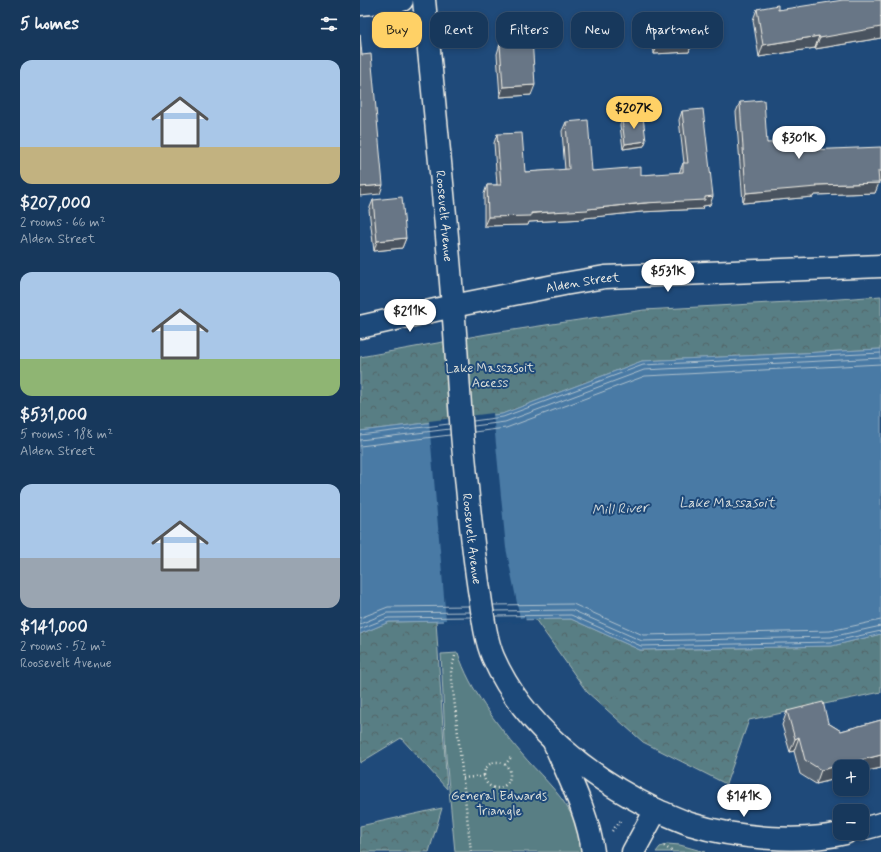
<!DOCTYPE html>
<html lang="en">
<head>
<meta charset="utf-8">
<style>
  body { margin:0; font-family:Mynerve,sans-serif; background:#244365; color:#f1f3f6; height:100vh; display:flex; flex-direction:column; font-size:15px; white-space:nowrap }
  * { box-sizing:border-box; margin:0 }
  p { font-size:13px; color:#9eacbb }
  .icon { flex:none; width:22px; height:22px; fill:none; stroke:currentColor; stroke-width:2; stroke-linecap:round; stroke-linejoin:round }
  .map { position:relative; flex:1; overflow:hidden }
  .panel { display:flex; flex-direction:column; background:#17385c; width:360px }
  .panel>* { flex:none }
  .banner { position:absolute; left:12px; top:12px; width:380px; height:36px; display:flex; gap:8px }
  .controls { position:absolute; left:473px; top:760px; display:grid; gap:8px }
  .controls a { display:grid; place-items:center; width:36px; height:36px; border-radius:8px; background:#17385c; box-shadow:0 2px 6px #0003,0 0 0 1px #365272; font-size:20px }
  .price { position:absolute; translate:-50% -34px; padding:0 9px; border-radius:14px; background:#fff; color:#222; font-size:13px; line-height:26px; filter:drop-shadow(0 1px 2px #0008) }
  .price::after { content:''; position:absolute; left:50%; top:24px; width:12px; height:9px; margin-left:-6px; background:inherit; clip-path:polygon(0 0,100% 0,50% 100%) }
  .price.active { background:#ffd166; color:#111 }
  ul { padding:0; list-style:none }
  li { display:grid; align-content:center; gap:8px; height:212px; padding:0 20px }
  li span { display:grid; place-items:center; height:124px; border-radius:12px; color:#555 }
  li>.icon { margin-inline-start:auto }
  span .icon { width:72px; height:72px; fill:#fffc; stroke-width:1 }
  li b { font-size:17px }
  h2 { display:flex; justify-content:space-between; align-items:center; height:48px; padding:0 20px; font-size:17px }
  .pill { padding:0 14px; border-radius:12px; background:#17385c; box-shadow:0 2px 6px #0003,0 0 0 1px #365272; font-size:14px; line-height:36px }
  .pill.active { background:#ffd166; color:#111 }
  main { display:flex; flex:1; min-height:0 }
  .map>svg:first-child { display:block }
  .forest { fill:url(#forest-crowns); stroke:#a6b8b6 }
  .green { fill:#597e84; stroke:#a6b8b6 }
  .water { fill:#487aa5; stroke:#8daac0 }
  .pier { fill:#1f4a7a }
  .lines { fill:none; stroke-linecap:round; stroke-linejoin:round }
  .shore { stroke:#afc1cd; stroke-width:1 }
  .minor-casing { stroke:#f4f1e8; stroke-width:25 }
  .tertiary-casing { stroke:#f4f1e8; stroke-width:25 }
  .secondary-casing { stroke:#f4f1e8; stroke-width:25 }
  .primary-casing { stroke:#f4f1e8; stroke-width:25 }
  .path { stroke:#f4f1e8; stroke-width:2.5; stroke-dasharray:1 3; stroke-linecap:butt }
  .minor { stroke:#1f4a7a; stroke-width:22 }
  .tertiary { stroke:#1f4a7a; stroke-width:22 }
  .secondary { stroke:#1f4a7a; stroke-width:22 }
  .primary { stroke:#1f4a7a; stroke-width:22 }
  .wall { fill:#596573; stroke:#f4f1e8 }
  .shaded-wall { fill:#48535e; stroke:#f4f1e8 }
  .building { fill:#677686; stroke:#f4f1e8 }
  .labels { text-anchor:middle; stroke-width:4; stroke-linejoin:round; paint-order:stroke }
  .street-label { font-size:13px; fill:#f4f1e8; stroke:#1f4a7a }
  .park-label { font-size:13px; fill:#dde0d9; stroke:#1f4a7a }
  .water-label { font-size:14px; font-style:italic; fill:#dadfde; stroke:#1f4a7a }
</style>
</head>
<body>
<main>
<section class="panel">
<h2>5 homes<svg class="icon" aria-label="filters" viewBox="0 0 24 24"><path d="M4 7h16M4 17h16"/><circle cx="9" cy="7" r="2"/><circle cx="15" cy="17" r="2"/></svg></h2>
<ul>
<li><span style="background:linear-gradient(#a9c7e8 70%,#c2b280 0)"><svg class="icon" aria-label="home" viewBox="0 0 24 24"><path d="M3 11l9-7 9 7M6 9v11h12V9"/></svg></span><div><b>$207,000</b><p>2 rooms · 66 m²</p><p>Alden Street</p></div></li>
<li><span style="background:linear-gradient(#a9c7e8 70%,#8fb573 0)"><svg class="icon" aria-label="home" viewBox="0 0 24 24"><path d="M3 11l9-7 9 7M6 9v11h12V9"/></svg></span><div><b>$531,000</b><p>5 rooms · 188 m²</p><p>Alden Street</p></div></li>
<li><span style="background:linear-gradient(#a9c7e8 60%,#9aa5b1 0)"><svg class="icon" aria-label="home" viewBox="0 0 24 24"><path d="M3 11l9-7 9 7M6 9v11h12V9"/></svg></span><div><b>$141,000</b><p>2 rooms · 52 m²</p><p>Roosevelt Avenue</p></div></li>
</ul>
</section>
<div class="map">
<svg width="521" height="852" viewBox="0 0 521 852">
  <defs>
    <pattern id="forest-crowns" width="20" height="18" patternUnits="userSpaceOnUse"><rect width="20" height="18" fill="#597e84"/><path d="M2 6a3 3 0 1 1 6 0M12 15a3 3 0 1 1 6 0" fill="none" stroke="#526668"/></pattern>
  </defs>
  <rect width="100%" height="100%" fill="#1f4a7a"/>
  <filter id="ink" filterUnits="userSpaceOnUse"><feTurbulence type="fractalNoise" baseFrequency=".025" numOctaves="2"/><feDisplacementMap in="SourceGraphic" scale="8" xChannelSelector="R" yChannelSelector="G"/><feConvolveMatrix kernelMatrix="1 2 1 2 8 2 1 2 1" color-interpolation-filters="sRGB"/></filter>
  <g filter="url(#ink)">
    <path class="forest" d="M521 296V349L282 361 142 414 0 431V357L127 334 284 310 465 300Z
      M175 619H211L280 650 472 646 521 634V692L389 720 366 784 283 742 227 692Z
      M76 621 87 789 41 738 0 763V634L29 622Z
      M82 808 69 852H0V826Z"/>
    <path class="green" d="M98 653C110 690 136 723 161 753 177 772 200 792 211 814 218 826 220 839 222 852H95L86 757 81 654Z
      M307 844 320 845 345 852H296L300 847Z"/>
    <path class="water" d="M521 349V634L472 646 280 650 211 619 29 622 0 634V431L142 414 282 361Z"/>
    <path class="pier" d="M133 413 146 548 160 618 165 617 166 622 83 623V620H86L69 421Z"/>
    <g class="lines">
      <path class="shore" d="M113 421 143 417 283 365 521 353
        M114 426 145 422 284 370 521 358
        M114 432 146 428 285 376 521 364
        M0 435 89 424
        M0 440 90 429
        M0 446 90 435
        M133 605 213 604 283 635 470 631 521 620
        M134 611 212 610 282 641 471 637 521 626
        M135 616 211 615 281 646 471 642 521 631
        M0 618 28 607 109 606
        M0 624 27 613 110 612
        M0 629 28 618 111 617"/>
      <g class="minor-casing">
        <path id="minor" d="M0 4 42 0"/>
      </g>
      <g class="tertiary-casing">
        <g id="tertiary">
          <path id="s1" d="M93 306 204 284 245 277 521 266"/>
        </g>
      </g>
      <g class="secondary-casing">
        <path id="secondary" d="M0 327 93 306
          M296 810C308 815 319 820 330 824 375 838 440 844 485 833
          M502 829 521 824"/>
      </g>
      <g class="primary-casing">
        <g id="primary">
          <path id="s2" d="M64 0C74 102 85 205 93 307 97 353 99 399 103 445 108 496 112 546 120 596 123 616 125 638 133 657 163 726 230 778 296 810L273 852"/>
          <path d="M194 742C209 778 228 813 233 852"/>
        </g>
      </g>
      <path class="path" d="M95 656 91 671 111 852
        M124 775a13 13 0 1 1 26 0a13 13 0 1 1-26 0Z
        M145 765 152 756
        M103 778 124 776
        M252 831 262 819
        M304 846 313 852"/>
      <use href="#minor" class="minor"/>
      <use href="#tertiary" class="tertiary"/>
      <use href="#secondary" class="secondary"/>
      <use href="#primary" class="primary"/>
    </g>
    <path class="wall" d="M521 0V38L455 49V48L399 57 393 20 397 9 418 10Z
      M296 18 332 42 329 52 294 54 292 28Z
      M150 39 171 95 140 97 137 54 140 44H149Z
      M380 102 407 143 447 150 519 181 515 193 454 195 453 197 383 203 376 112Z
      M322 111 350 205 343 206 342 209 281 212 225 218V219L169 222 168 225 124 226V194L127 185H137L134 143 137 134 165 172 205 170 202 131 206 122 232 171 281 175 319 173 323 163H324L319 120Z
      M262 120 284 146 263 149 260 125Z
      M13 200 46 238 42 248 14 251 9 210Z
      M427 711 468 723 481 731 521 720V768L502 772V767H480V778L456 784 440 774 434 751 430 752 422 725Z"/>
    <path class="shaded-wall" d="M521 16V38L455 49 460 38Z
      M459 36 455 48 399 57 403 45Z
      M332 42 329 52 294 54 298 44Z
      M175 85 171 95 140 97 143 87Z
      M286 141 284 146 263 149 265 144Z
      M518 171H521V181H514Z
      M519 183 515 193 454 195 453 197 383 203 386 193 456 185Z
      M23 185 20 194 0 196V187Z
      M353 196 350 205 343 206 342 209 281 212 225 218V219L169 222 168 225 124 226 128 217 228 209Z
      M46 238 42 248 14 251 17 241Z
      M439 737 434 751 430 752 435 739Z
      M521 755V768L502 772V767H480V778L456 784 461 770Z"/>
    <path class="building" d="M483 0H521V16L520 17H521V27L460 38 459 36 403 45 397 9 418 5V10Z
      M330 15 332 42 298 44 296 18Z
      M0 34 2 55 11 54 23 185 0 187Z
      M172 38 175 85 143 87 140 44 150 43V39Z
      M404 100 407 143 446 141 447 150 521 147V171H518L519 183 456 185 457 187 386 193 380 102Z
      M343 109 353 196 345 197V200L284 203 228 209V210L171 213V216L128 217 127 185H141L137 134 162 133 165 172 209 169 206 122 228 120 232 171 281 167V175L323 172V163H328L322 111Z
      M283 117 286 141 265 144 262 120Z
      M42 197 46 238 17 241 13 200Z
      M463 702 468 723 481 731 521 720V755L461 770 445 760 439 737 435 739 427 711Z"/>
  </g>
  <g class="labels">
    <g class="street-label">
      <text dy="5" stroke="none"><textPath href="#s2" startOffset="217">Roosevelt Avenue</textPath></text>
      <text dy="5" stroke="none"><textPath href="#s1" startOffset="132">Alden Street</textPath></text>
      <text dy="5" stroke="none"><textPath href="#s2" startOffset="541">Roosevelt Avenue</textPath></text>
    </g>
    <g class="park-label">
      <text x="130" y="372">Lake Massasoit<tspan x="130" dy="15">Access</tspan></text>
      <text x="139" y="800">General Edwards<tspan x="139" dy="15">Triangle</tspan></text>
    </g>
    <g class="water-label">
      <text x="367" y="507">Lake Massasoit</text>
      <text transform="translate(260 508) rotate(-3)" y="5">Mill River</text>
    </g>
  </g>
</svg>
<div class="controls">
<a>+</a>
<a>−</a>
</div>
<b class="price active" style="left:274px;top:130px">$207K</b>
<b class="price" style="left:439px;top:160px">$301K</b>
<b class="price" style="left:308px;top:293px">$531K</b>
<b class="price" style="left:50px;top:333px">$211K</b>
<b class="price" style="left:384px;top:818px">$141K</b>
<div class="banner">
<a class="pill active">Buy</a>
<a class="pill">Rent</a>
<a class="pill">Filters</a>
<a class="pill">New</a>
<a class="pill">Apartment</a>
</div>
</div>
</main>
</body>
</html>
